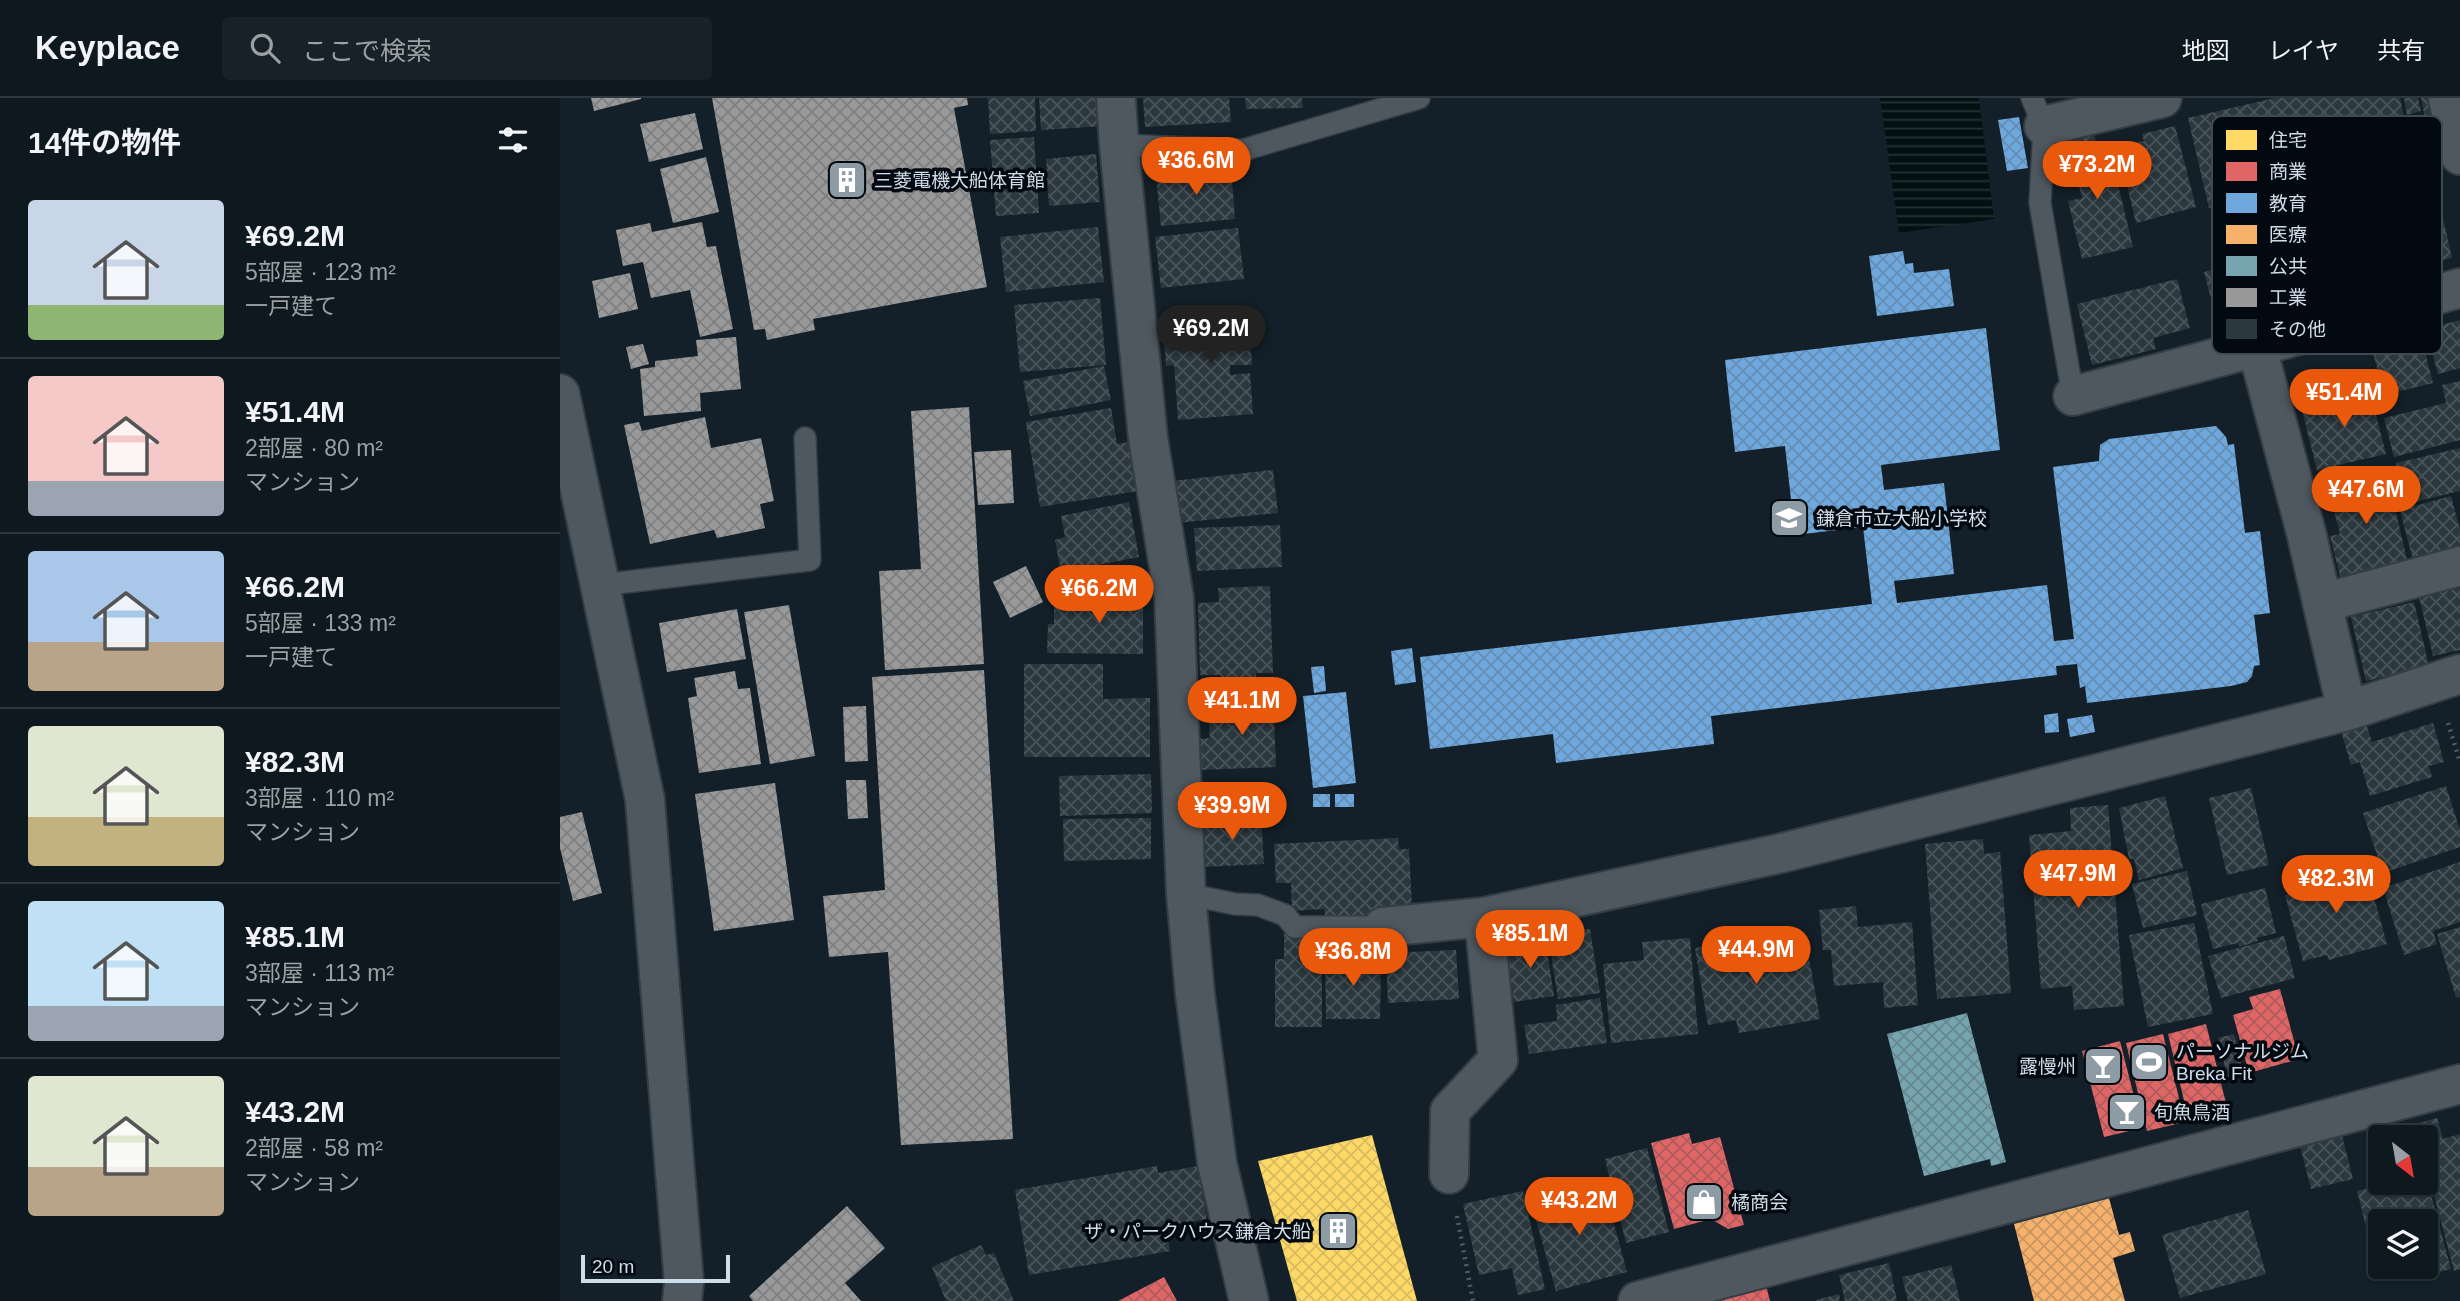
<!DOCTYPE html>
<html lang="ja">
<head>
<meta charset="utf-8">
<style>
  body { margin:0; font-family:Arial,"Noto Sans JP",sans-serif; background:#172128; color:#f1f3f6; height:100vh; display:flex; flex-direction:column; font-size:26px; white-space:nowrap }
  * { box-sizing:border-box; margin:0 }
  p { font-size:23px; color:#9ba0a4 }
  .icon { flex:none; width:38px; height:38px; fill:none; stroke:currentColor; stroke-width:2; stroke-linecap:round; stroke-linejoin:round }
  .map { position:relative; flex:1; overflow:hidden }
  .sheet { display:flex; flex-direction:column; background:#0e181f; width:560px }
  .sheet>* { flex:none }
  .needle { width:46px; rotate:149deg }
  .tools { position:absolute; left:1808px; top:1027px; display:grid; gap:14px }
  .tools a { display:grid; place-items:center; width:70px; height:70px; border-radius:7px; background:#0e181f; box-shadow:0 2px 5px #0004,0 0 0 2px #2e373d; font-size:35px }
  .scale { position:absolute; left:21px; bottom:18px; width:149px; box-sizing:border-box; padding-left:7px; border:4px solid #cfdde8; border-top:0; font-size:19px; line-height:24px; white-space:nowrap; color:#cfdde8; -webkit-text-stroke:5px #030910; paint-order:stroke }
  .price { position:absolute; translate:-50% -60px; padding:0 16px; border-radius:24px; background:#ea580c; color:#fff; font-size:23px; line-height:46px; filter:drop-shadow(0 2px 4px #0008) }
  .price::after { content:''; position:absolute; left:50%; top:42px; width:21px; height:16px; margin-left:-10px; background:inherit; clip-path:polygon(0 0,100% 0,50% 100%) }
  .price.on { background:#222; color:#fff }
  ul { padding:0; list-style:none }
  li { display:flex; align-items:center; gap:21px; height:175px; padding:0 28px }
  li+li { border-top:2px solid #2e373d }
  li span { display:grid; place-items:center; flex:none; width:196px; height:140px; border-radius:7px; color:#555 }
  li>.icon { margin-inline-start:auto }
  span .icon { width:84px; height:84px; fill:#fffc; stroke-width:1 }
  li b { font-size:30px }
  h2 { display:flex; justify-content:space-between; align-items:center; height:84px; padding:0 28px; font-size:30px }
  header { display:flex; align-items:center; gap:42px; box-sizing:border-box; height:98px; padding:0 35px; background:#0e181f; border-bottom:2px solid #2e373d }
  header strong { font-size:33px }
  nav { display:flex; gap:38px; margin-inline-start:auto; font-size:24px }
  .search { width:490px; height:63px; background:#172128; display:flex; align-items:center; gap:18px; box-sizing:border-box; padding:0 24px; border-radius:7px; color:#9ba0a4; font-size:26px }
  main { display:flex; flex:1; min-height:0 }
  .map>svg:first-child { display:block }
  .water { fill:url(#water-rules) }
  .homes { fill:url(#homes-cross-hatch) }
  .shops { fill:url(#shops-cross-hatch) }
  .schools { fill:url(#schools-cross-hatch) }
  .health { fill:url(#health-cross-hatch) }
  .public { fill:url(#public-cross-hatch) }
  .industry { fill:url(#industry-cross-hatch) }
  .building { fill:url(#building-cross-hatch) }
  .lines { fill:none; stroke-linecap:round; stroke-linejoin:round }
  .service-casing { stroke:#343c44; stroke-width:24 }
  .minor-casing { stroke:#343c44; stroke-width:42 }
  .tertiary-casing { stroke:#343c44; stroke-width:42 }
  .path { stroke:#545c63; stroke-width:4.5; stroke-dasharray:2 5; stroke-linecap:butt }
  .service { stroke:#4f585f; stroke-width:21 }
  .minor { stroke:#4f585f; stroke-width:38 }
  .tertiary { stroke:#4f585f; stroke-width:38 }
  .labels { text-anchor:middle; stroke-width:7; stroke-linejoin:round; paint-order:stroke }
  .poi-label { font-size:19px; fill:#cfdde8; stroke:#030910; text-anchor:start }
  .key { fill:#030910; stroke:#404951; stroke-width:2 }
  .key-label { font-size:19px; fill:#cfdde8 }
</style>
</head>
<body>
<header>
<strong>Keyplace</strong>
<div class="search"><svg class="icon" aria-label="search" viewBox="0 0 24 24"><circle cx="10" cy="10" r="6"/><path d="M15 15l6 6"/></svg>ここで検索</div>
<nav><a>地図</a><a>レイヤ</a><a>共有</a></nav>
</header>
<main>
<section class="sheet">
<h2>14件の物件<svg class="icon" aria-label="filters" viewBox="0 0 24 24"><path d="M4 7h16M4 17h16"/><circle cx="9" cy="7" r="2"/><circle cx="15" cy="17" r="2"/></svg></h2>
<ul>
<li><span style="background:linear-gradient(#c9d6e8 75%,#8fb573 0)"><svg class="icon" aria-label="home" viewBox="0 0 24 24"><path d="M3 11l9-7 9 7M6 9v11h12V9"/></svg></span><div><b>¥69.2M</b><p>5部屋 · 123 m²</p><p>一戸建て</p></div></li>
<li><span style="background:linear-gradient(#f6c9c9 75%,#9aa5b1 0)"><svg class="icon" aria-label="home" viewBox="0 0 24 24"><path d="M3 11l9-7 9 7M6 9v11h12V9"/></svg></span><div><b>¥51.4M</b><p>2部屋 · 80 m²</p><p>マンション</p></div></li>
<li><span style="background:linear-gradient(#a9c7e8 65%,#b9a48a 0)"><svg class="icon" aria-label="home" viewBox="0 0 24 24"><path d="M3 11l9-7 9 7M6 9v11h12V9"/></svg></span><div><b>¥66.2M</b><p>5部屋 · 133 m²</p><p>一戸建て</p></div></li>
<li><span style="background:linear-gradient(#dfe7d0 65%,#c2b280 0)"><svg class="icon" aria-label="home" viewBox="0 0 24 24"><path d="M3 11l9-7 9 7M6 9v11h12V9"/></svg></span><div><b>¥82.3M</b><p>3部屋 · 110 m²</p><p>マンション</p></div></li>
<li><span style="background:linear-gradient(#bfe0f5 75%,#9aa5b1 0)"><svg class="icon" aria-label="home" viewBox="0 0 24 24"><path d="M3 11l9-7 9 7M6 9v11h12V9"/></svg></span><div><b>¥85.1M</b><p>3部屋 · 113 m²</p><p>マンション</p></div></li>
<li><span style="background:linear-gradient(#dfe7d0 65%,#b9a48a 0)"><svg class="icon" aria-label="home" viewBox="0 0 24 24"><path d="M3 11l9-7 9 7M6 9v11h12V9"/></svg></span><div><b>¥43.2M</b><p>2部屋 · 58 m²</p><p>マンション</p></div></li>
</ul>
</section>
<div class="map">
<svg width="1900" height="1203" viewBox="0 0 1900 1203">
  <defs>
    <pattern id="water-rules" width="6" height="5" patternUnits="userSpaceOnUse" patternTransform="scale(1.75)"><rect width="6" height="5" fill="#021011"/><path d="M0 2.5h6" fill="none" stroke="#263234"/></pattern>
    <pattern id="homes-cross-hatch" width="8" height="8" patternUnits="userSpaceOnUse" patternTransform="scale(1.75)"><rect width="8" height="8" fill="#ffd966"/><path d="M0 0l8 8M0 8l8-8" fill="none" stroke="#d8bb60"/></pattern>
    <pattern id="shops-cross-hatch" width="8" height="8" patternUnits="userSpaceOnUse" patternTransform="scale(1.75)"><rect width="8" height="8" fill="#e06666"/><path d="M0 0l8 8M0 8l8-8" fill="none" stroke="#af5b5c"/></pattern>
    <pattern id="schools-cross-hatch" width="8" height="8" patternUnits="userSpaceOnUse" patternTransform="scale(1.75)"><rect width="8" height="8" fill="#6fa8dc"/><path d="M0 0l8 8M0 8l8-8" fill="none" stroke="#638eb6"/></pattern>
    <pattern id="health-cross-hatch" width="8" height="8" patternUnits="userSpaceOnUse" patternTransform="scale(1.75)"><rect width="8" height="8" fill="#f6b26b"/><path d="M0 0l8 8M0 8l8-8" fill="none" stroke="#c89662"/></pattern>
    <pattern id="public-cross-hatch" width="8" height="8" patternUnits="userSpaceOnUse" patternTransform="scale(1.75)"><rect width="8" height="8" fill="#76a5af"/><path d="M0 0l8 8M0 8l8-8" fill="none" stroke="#658790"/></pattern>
    <pattern id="industry-cross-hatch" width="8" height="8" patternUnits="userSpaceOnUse" patternTransform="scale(1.75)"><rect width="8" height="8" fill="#999"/><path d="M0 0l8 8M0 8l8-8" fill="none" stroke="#7e7f80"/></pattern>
    <pattern id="building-cross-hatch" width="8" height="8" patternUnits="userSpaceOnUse" patternTransform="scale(1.75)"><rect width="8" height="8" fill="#2b393f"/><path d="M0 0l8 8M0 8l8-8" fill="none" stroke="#49555b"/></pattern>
  </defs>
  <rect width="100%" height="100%" fill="#132029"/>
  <path class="water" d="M1320 0H1419L1434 121 1339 135Z"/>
  <path class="homes" d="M812 1037 857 1203H737L698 1063Z"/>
  <path class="shops" d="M1720 891 1739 961 1689 975 1673 917 1693 911 1689 899Z
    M1646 926 1667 1009 1628 1019 1608 936Z
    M1603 936 1625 1024 1587 1033 1566 945Z
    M1560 943 1582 1030 1544 1039 1522 953Z
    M1129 1035 1132 1046 1160 1039 1184 1127 1168 1131 1151 1121 1114 1131 1091 1045Z
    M604 1179 617 1203H558Z
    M1206 1187 1210 1203H1146Z"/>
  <path class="schools" d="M1459 19 1468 70 1447 73 1438 22Z
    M1343 153 1345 166 1353 165 1354 175 1389 171 1394 208 1317 218 1309 158Z
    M1426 230 1440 352 1321 367 1324 392 1384 385 1394 476 1334 483 1337 505 1487 487 1494 543 1514 541 1493 369 1539 363 1540 347 1549 341 1656 328 1666 339 1668 347 1674 346 1685 435 1700 433 1710 515 1694 517 1700 567 1694 568 1692 578 1687 584 1671 588 1527 605 1525 588 1520 590 1517 566 1496 568 1497 577 1151 618 1154 646 996 665 993 636 870 651 860 559 1312 506 1303 429 1235 437 1225 348 1175 354 1165 262Z
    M852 550 856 584 835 587 831 553Z
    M764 568 766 593 754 595 751 569Z
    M786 594 796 685 753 690 743 598Z
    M1498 615 1499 634 1485 635 1484 617Z
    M1532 617 1535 634 1510 639 1507 621Z
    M753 696H770V709H753Z
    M775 696H794V709H775Z"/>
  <path class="health" d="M1549 1100 1559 1137 1570 1134 1575 1153 1553 1160 1565 1203H1474L1454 1126Z"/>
  <path class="public" d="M1407 915 1446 1064 1431 1068 1430 1061 1364 1078 1327 936Z"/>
  <path class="industry" d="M31 0H81V1L34 13Z
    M152 0H407L408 7 394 10 427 189 253 221 255 232 207 242 205 231 194 232Z
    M135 15 143 51 89 64 80 26Z
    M146 59 159 114 113 125 100 71Z
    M142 124 147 149 156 148 173 231 140 239 130 192 91 200 83 164 63 168 56 132 90 125 92 134Z
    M70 175 78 211 39 220 32 183Z
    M176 239 181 291 140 295 141 313 84 318 80 271 95 269V263L138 258 136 242Z
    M83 246 89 266 71 271 66 249Z
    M409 309 424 566 325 572 319 473 361 471 351 313Z
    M145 319 151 350 201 340 214 403 200 406 205 430 157 440 154 432 90 446 64 327 79 324 82 333Z
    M451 352 454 405 418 407 414 354Z
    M466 468 483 504 450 520 433 484Z
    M229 507 255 658 210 666 184 514Z
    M177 511 186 561 107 574 99 525Z
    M424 572 453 1041 341 1047 328 854 269 859 263 798 325 792 312 579Z
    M175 573 178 591 190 590 201 666 139 675 128 600 137 598 134 580Z
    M306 608 308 663 285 664 283 609Z
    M286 682H306L308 720 288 721Z
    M215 685 234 822 154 833 135 696Z
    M22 714 42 795 13 803 0 750V719Z
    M287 1108 325 1150 285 1185 301 1203H193L189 1198Z"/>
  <path class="building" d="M428 0H475L476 33 430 36Z
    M479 0H543L544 28 481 32Z
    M583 0H669L671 24 585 29Z
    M685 0H742L743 10 686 11Z
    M1715 0H1840L1847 34 1857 32 1864 59 1649 110 1628 20Z
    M1844 0H1858L1861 13 1847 17Z
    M1861 0H1873L1878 22 1866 25Z
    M1615 28 1636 109 1576 125 1558 49 1584 43 1582 36Z
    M1534 36 1538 51 1549 49 1573 149 1522 161 1508 103 1522 100 1508 42Z
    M474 39 479 115 436 118 430 42Z
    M536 56 540 104 489 108 486 61Z
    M671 70 675 121 601 128 596 77Z
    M1878 98 1892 160 1850 169 1836 107Z
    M538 129 544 184 446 194 440 139Z
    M678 130 684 181 601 190 595 139Z
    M1688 132 1712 221 1660 234 1644 174 1662 170 1655 141Z
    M1617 181 1630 230 1593 240 1596 251 1532 267 1517 206Z
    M540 200 546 267 460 274 454 207Z
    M688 211 692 267H670V277L690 275 693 316 618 322 614 267 606 268 603 226 646 223V214Z
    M1900 222V270L1878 276 1866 231Z
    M1859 231 1873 285 1824 297 1810 243Z
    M544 268 551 302 470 318 463 283Z
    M1900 283V342L1834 359 1824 320 1886 305 1882 287Z
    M1808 286 1826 356 1757 372 1742 312 1772 306 1769 296Z
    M551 310 557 346 570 344 578 393 480 409 466 324Z
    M1900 350V393L1845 406 1836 365Z
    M713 372 718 415 617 425 612 383Z
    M1826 372 1848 466 1781 482 1770 438 1780 436 1767 386Z
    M1891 398 1900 432V454L1854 466 1840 412Z
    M569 404 579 459 501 474 495 442 505 439 501 418Z
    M720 427 722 469 637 473 634 430Z
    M710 488 713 575H696V583L661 585V577H640L638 505 659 504 658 490Z
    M1900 490V552L1873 558 1859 499Z
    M529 493 583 494V556L487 555 488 526H494V505H529Z
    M1854 504 1869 568 1806 583 1791 519Z
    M464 566H543V601L590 600V659H464Z
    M713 595 716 669 639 672 637 641 650 640 649 625 676 623 675 597Z
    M1873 625 1884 664 1869 668 1872 679 1810 698 1800 664 1791 667 1781 633 1806 626 1812 644Z
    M591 676 592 715 500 718 499 678Z
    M1886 688 1900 732V749L1823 775 1803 715Z
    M1691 690 1709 767 1667 777 1649 700Z
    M1605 698 1623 770 1579 782 1574 761H1569L1559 710Z
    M1548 707 1564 908 1514 912 1512 888 1481 891 1469 737 1511 733 1510 710Z
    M701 718 704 766 643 769 640 721Z
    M591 720V761L504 763 503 721Z
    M838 740 839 751H849L852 809 836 816 765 820 764 811 732 813 731 785H716L714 746Z
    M1423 741 1424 756 1440 754 1451 895 1377 901 1365 746Z
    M1804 764 1827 846 1769 862 1767 857 1743 863 1725 797 1750 790 1747 780Z
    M1900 764V824L1873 833 1877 846 1844 857 1823 790Z
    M1627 773 1637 817 1583 830 1572 786Z
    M1705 790 1716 835 1697 840 1698 843 1679 849 1678 845 1653 851 1641 806Z
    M1296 808 1298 829 1352 824 1358 907 1324 910 1323 884 1274 888 1271 852H1263L1259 812Z
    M1634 825 1653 916 1588 929 1569 837Z
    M1900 829V899L1896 900 1877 836Z
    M1030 831 1040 895 998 901 988 837Z
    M724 836 762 837V929H715V861H724Z
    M1206 837 1209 861 1248 854 1260 921 1179 935 1176 922 1148 927 1135 850Z
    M1724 838 1735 880 1661 900 1648 858Z
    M985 839 994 898 954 904 945 846Z
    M1130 840 1138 936 1051 945 1043 866 1084 862 1082 844Z
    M896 852 899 901 828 905 826 855Z
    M821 858 820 921H766L765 859Z
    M1040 900 1047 945 969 956 964 927 997 923 996 907Z
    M1674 936 1684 977 1668 981 1658 940Z
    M1877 1020 1883 1041 1900 1036V1171L1894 1173 1866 1067V1040H1858L1855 1026Z
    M1781 1034 1793 1081 1751 1091 1739 1044Z
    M1087 1050 1109 1134 1066 1145 1045 1061Z
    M597 1068 598 1075 638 1068 647 1121 606 1128 610 1153 469 1177 455 1092Z
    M1866 1078 1891 1171 1844 1183 1840 1169H1866V1124H1820V1146L1811 1148 1797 1093 1830 1085H1866Z
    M1043 1085 1067 1174 996 1193 971 1104Z
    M963 1093 985 1191 958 1197 952 1170 919 1177 903 1106Z
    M1688 1112 1706 1176 1620 1200 1602 1137Z
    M421 1147 426 1157 434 1155 454 1203H386L372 1169Z
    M1329 1165 1337 1203H1285L1279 1177Z
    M1391 1167 1400 1203H1348L1342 1179Z
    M1279 1196 1280 1203H1256V1202Z"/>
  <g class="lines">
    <g class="service-casing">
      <path id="service" d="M1472 0 1484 28 1480 105 1513 298
        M559 47 683 52 859 0
        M41 487 250 462 245 340
        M626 796 675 806 698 807 725 817 735 829H823"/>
    </g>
    <g class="minor-casing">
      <path id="minor" d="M556 0 559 47 588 340 614 500 626 796 635 896 657 1065 689 1203
        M1888 0 1900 57
        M1484 28 1602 0
        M1697 249 1746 434 1787 613
        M1513 298 1697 249 1900 190
        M1762 505 1900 468
        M823 829 924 819 1222 755 1787 613 1900 576
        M889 1076 890 1013 938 962 924 819
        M1078 1203 1900 986"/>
    </g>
    <g class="tertiary-casing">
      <path id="tertiary" d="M0 296 85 702 124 1185 122 1203"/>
    </g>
    <path class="path" d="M1888 625 1900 664
      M897 1118 913 1203"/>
    <use href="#service" class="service"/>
    <use href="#minor" class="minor"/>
    <use href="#tertiary" class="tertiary"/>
  </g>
  <defs>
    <g id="building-square" transform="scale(2.0125)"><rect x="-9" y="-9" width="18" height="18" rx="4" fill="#8d9ba5" stroke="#030910"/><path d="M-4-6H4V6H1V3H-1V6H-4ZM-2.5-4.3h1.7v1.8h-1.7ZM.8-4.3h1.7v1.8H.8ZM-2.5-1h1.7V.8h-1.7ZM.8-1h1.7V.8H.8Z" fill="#fff"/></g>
    <g id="school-square" transform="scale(2.0125)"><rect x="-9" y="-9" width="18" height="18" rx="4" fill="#8d9ba5" stroke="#030910"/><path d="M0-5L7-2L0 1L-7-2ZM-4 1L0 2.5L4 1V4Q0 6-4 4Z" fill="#fff"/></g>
    <g id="stadium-square" transform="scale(2.0125)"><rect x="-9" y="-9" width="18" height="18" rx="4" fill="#8d9ba5" stroke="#030910"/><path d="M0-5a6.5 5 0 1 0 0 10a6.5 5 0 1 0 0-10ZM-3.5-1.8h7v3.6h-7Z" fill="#fff"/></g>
    <g id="bar-square" transform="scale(2.0125)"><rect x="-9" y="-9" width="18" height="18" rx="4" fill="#8d9ba5" stroke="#030910"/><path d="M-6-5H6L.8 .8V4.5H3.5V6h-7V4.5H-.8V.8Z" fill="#fff"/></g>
    <g id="shop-square" transform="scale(2.0125)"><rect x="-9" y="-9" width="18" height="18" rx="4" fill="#8d9ba5" stroke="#030910"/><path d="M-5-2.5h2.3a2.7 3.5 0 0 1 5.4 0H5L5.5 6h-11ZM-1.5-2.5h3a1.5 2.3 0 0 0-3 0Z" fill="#fff"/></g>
  </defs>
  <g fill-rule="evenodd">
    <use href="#building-square" x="287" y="82"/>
    <use href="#school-square" x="1229" y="420"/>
    <use href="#stadium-square" x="1589" y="964"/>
    <use href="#bar-square" x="1543" y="968"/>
    <use href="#bar-square" x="1567" y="1014"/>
    <use href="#shop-square" x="1144" y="1104"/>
    <use href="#building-square" x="778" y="1133"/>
  </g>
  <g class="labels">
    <g class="poi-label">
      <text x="314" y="89">三菱電機大船体育館</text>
      <text x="1256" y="427">鎌倉市立大船小学校</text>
      <text x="1616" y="960">パーソナルジム<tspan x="1616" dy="22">Breka Fit</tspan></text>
      <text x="1516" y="975" text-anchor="end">露慢州</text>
      <text x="1594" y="1021">旬魚鳥酒</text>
      <text x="1171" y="1111">橘商会</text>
      <text x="751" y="1140" text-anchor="end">ザ・パークハウス鎌倉大船</text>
    </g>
  </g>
  <rect x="1652" y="18" width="230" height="238" rx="10" class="key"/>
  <rect x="1666" y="32" width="31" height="20" fill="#ffd966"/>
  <rect x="1666" y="64" width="31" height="19" fill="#e06666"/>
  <rect x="1666" y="95" width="31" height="20" fill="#6fa8dc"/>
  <rect x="1666" y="127" width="31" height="19" fill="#f6b26b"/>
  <rect x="1666" y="158" width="31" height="20" fill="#76a5af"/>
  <rect x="1666" y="190" width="31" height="19" fill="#999"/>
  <rect x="1666" y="221" width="31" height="20" fill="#2b393f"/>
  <g class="key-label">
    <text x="1709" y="49">住宅</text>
    <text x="1709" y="80">商業</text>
    <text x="1709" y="112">教育</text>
    <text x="1709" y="143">医療</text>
    <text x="1709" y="175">公共</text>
    <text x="1709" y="206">工業</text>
    <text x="1709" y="238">その他</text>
  </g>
</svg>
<div class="tools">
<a><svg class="needle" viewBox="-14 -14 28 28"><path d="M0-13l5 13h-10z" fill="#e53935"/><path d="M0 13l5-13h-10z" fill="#9ba0a4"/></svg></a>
<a><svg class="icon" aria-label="layers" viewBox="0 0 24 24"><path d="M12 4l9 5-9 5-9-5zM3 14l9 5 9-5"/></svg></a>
</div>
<div class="scale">20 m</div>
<b class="price" style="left:636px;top:99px">¥36.6M</b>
<b class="price" style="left:1537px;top:103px">¥73.2M</b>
<b class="price on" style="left:651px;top:267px">¥69.2M</b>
<b class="price" style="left:1784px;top:331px">¥51.4M</b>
<b class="price" style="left:1806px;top:428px">¥47.6M</b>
<b class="price" style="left:539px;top:527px">¥66.2M</b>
<b class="price" style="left:682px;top:639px">¥41.1M</b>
<b class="price" style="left:672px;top:744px">¥39.9M</b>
<b class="price" style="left:1518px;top:812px">¥47.9M</b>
<b class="price" style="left:1776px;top:817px">¥82.3M</b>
<b class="price" style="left:970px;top:872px">¥85.1M</b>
<b class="price" style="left:1196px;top:888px">¥44.9M</b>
<b class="price" style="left:793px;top:890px">¥36.8M</b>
<b class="price" style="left:1019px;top:1139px">¥43.2M</b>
</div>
</main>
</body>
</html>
